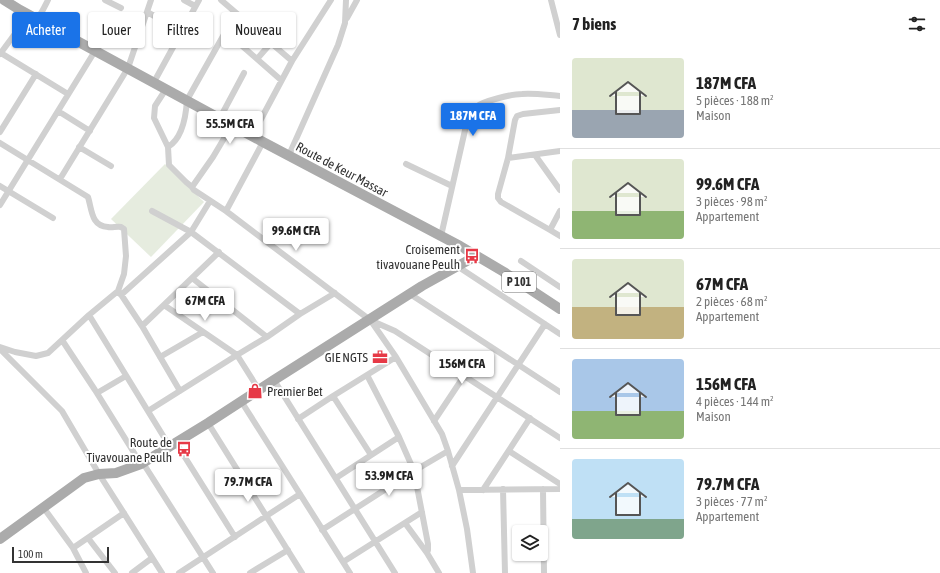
<!DOCTYPE html>
<html lang="fr">
<head>
<meta charset="utf-8">
<style>
  body { margin:0; font-family:"Asap Condensed",sans-serif; background:#f2f2f2; color:#222; height:100vh; display:flex; flex-direction:column; font-size:15px; white-space:nowrap }
  * { box-sizing:border-box; margin:0 }
  p { font-size:13px; color:#767676 }
  .icon { flex:none; width:22px; height:22px; fill:none; stroke:currentColor; stroke-width:2; stroke-linecap:round; stroke-linejoin:round }
  .map { position:relative; flex:1; overflow:hidden }
  .drawer { display:flex; flex-direction:column; background:#fff; width:380px }
  .drawer>* { flex:none }
  .top-card { position:absolute; left:12px; top:12px; width:380px; height:36px; display:flex; gap:8px }
  .fabs { position:absolute; left:512px; top:525px; display:grid; gap:8px }
  .fabs a { display:grid; place-items:center; width:36px; height:36px; border-radius:4px; background:#fff; box-shadow:0 1px 3px #0004; font-size:20px }
  .scale { position:absolute; left:12px; bottom:10px; width:97px; box-sizing:border-box; padding-left:4px; border:2px solid #333; border-top:0; font-size:11px; line-height:14px; white-space:nowrap; color:#333; -webkit-text-stroke:3px #fff; paint-order:stroke }
  .price { position:absolute; translate:-50% -34px; padding:0 9px; border-radius:4px; background:#fff; color:#222; font-size:13px; line-height:26px; filter:drop-shadow(0 1px 2px #0008) }
  .price::after { content:''; position:absolute; left:50%; top:24px; width:12px; height:9px; margin-left:-6px; background:inherit; clip-path:polygon(0 0,100% 0,50% 100%) }
  .price.on { background:#1a73e8; color:#fff }
  ul { padding:0; list-style:none }
  li { display:flex; align-items:center; gap:12px; height:100px; padding:0 12px }
  li+li { border-top:1px solid #e0e0e0 }
  li span { display:grid; place-items:center; flex:none; width:112px; height:80px; border-radius:4px; color:#555 }
  li>.icon { margin-inline-start:auto }
  span .icon { width:48px; height:48px; fill:#fffc; stroke-width:1 }
  li b { font-size:17px }
  h2 { display:flex; justify-content:space-between; align-items:center; height:48px; padding:0 12px; font-size:17px }
  .chip { padding:0 14px; border-radius:4px; background:#fff; box-shadow:0 1px 3px #0004; font-size:14px; line-height:36px }
  .chip.on { background:#1a73e8; color:#fff }
  main { display:flex; flex:1; min-height:0 }
  .map>svg:first-child { display:block }
  .green { fill:#e6ecdf }
  .lines { fill:none; stroke-linecap:round; stroke-linejoin:round }
  .street { stroke:#d0d0d0; stroke-width:6 }
  .primary { stroke:#ababab; stroke-width:10 }
  .labels { text-anchor:middle; stroke-width:4; stroke-linejoin:round; paint-order:stroke }
  .shield { fill:#fff; stroke:#707070; stroke-width:1 }
  .shield-label { font-size:12px; font-weight:bold; fill:#333 }
  .street-label { font-size:13px; fill:#333; stroke:#fff }
  .poi-label { font-size:13px; fill:#333; stroke:#fff; text-anchor:end }
</style>
</head>
<body>
<main>
<div class="map">
<svg width="560" height="573" viewBox="0 0 560 573">
  <rect width="100%" height="100%" fill="#fff"/>
  <path class="green" d="M165 164 204 202 151 257 111 219Z"/>
  <g class="lines">
    <path class="street" d="M105 0 121 8
      M184 0 195 6
      M221 0 292 61
      M551 0 560 35
      M147 12 182 31
      M347 18 357 0
      M17 31C37 24 39 18 48 0
      M225 31 281 80
      M234 39 248 24
      M1 53 68 94
      M0 54 17 31V20L20 10
      M257 59 271 43
      M154 82 199 0
      M166 89 155 106 154 118 168 147 169 165 186 182 192 187
      M58 111 90 131
      M220 118 244 73
      M232 125 213 157 192 187 194 190 226 211 370 320 395 331 560 438
      M0 132 36 74
      M252 136 292 61 331 0
      M0 143 88 197C92 210 91 226 108 227 112 228 117 226 121 227L124 229 126 256 124 274 118 291 89 315 48 353 36 356 15 352 0 347
      M79 147 111 166
      M168 147C183 138 186 116 187 100L236 13
      M289 155 338 45 345 23 346 0
      M535 155 560 190
      M508 158 515 120 517 116 523 114 560 110
      M406 164 452 186
      M60 179 128 68 151 0
      M0 186 53 218
      M0 205 95 51
      M152 211 191 232 300 314
      M226 211 263 142
      M560 211 550 230 560 236
      M550 230 501 202 498 198V194L508 158 560 151
      M441 236 468 117C470 113 473 109 476 107 483 101 512 94 522 94 534 93 547 95 560 96
      M521 261 560 287
      M457 266 560 334
      M192 278 267 337
      M120 293 142 326 180 391
      M410 294 560 392
      M121 295 191 232 210 201
      M164 305 237 355 259 390
      M89 315 170 447
      M371 321 396 357 442 434 448 451 459 490 467 529 473 573
      M142 326 219 252
      M62 340 95 390 141 464
      M0 349 62 411 99 474 162 573
      M160 357 203 332
      M367 375 399 437 414 471 428 544V550L427 553
      M274 380 395 573
      M97 393 126 376
      M333 396 371 455
      M241 401 350 573
      M148 411 237 355 267 337 300 314 335 293
      M298 419 333 396 396 357
      M434 421 464 376
      M208 423 302 573
      M176 443 235 537
      M509 451 560 484
      M143 463 213 573
      M452 466 545 324
      M336 478 399 437
      M503 489 505 573
      M543 489 544 573
      M459 490 560 489
      M483 490 530 418
      M43 507 73 548 86 573
      M405 523 427 553 439 573
      M322 530 414 471 448 451
      M88 538 115 573
      M73 548 124 513
      M343 562 422 512
      M132 573 152 558
      M179 573 300 494
      M250 573 288 550"/>
    <path class="primary" d="M4 0 20 10 263 142 460 246 504 272 560 309
      M0 539 84 478 99 474 116 473 141 464 208 423 274 380 422 286 476 256"/>
  </g>
  <defs>
    <g id="bus-bare" transform="scale(1.2)"><path d="M-5-6H5V4H4V6H2V4H-2V6H-4V4H-5ZM-3.5-4V0h7V-4ZM-3.5 1.2v1.5H-2V1.2ZM2 1.2v1.5H3.5V1.2Z" fill="#e63946" stroke="#fff" stroke-width="2.5" paint-order="stroke"/></g>
    <g id="office-bare" transform="scale(1.2)"><path d="M-6-3h4V-5.5h4V-3h4V5H-6ZM-1-4.5V-3h2v-1.5ZM-6 0V1H6V0Z" fill="#e63946" stroke="#fff" stroke-width="2.5" paint-order="stroke"/></g>
    <g id="shop-bare" transform="scale(1.2)"><path d="M-5-2.5h2.3a2.7 3.5 0 0 1 5.4 0H5L5.5 6h-11ZM-1.5-2.5h3a1.5 2.3 0 0 0-3 0Z" fill="#e63946" stroke="#fff" stroke-width="2.5" paint-order="stroke"/></g>
  </defs>
  <g fill-rule="evenodd">
    <use href="#bus-bare" x="472" y="256"/>
    <use href="#office-bare" x="380" y="357"/>
    <use href="#shop-bare" x="255" y="391"/>
    <use href="#bus-bare" x="184" y="449"/>
  </g>
  <g class="labels">
    <rect class="shield" x="502" y="272" width="34" height="20" rx="3"/>
    <g class="shield-label">
      <text x="519" y="286">P 101</text>
    </g>
    <g class="street-label">
      <text transform="translate(342 169) rotate(28)" y="5">Route de Keur Massar</text>
    </g>
    <g class="poi-label">
      <text x="460" y="254">Croisement<tspan x="460" dy="15">tivavouane Peulh</tspan></text>
      <text x="368" y="362">GIE NGTS</text>
      <text x="267" y="396" text-anchor="start">Premier Bet</text>
      <text x="172" y="447">Route de<tspan x="172" dy="15">Tivavouane Peulh</tspan></text>
    </g>
  </g>
</svg>
<div class="fabs">
<a><svg class="icon" aria-label="layers" viewBox="0 0 24 24"><path d="M12 4l9 5-9 5-9-5zM3 14l9 5 9-5"/></svg></a>
</div>
<div class="scale">100 m</div>
<b class="price on" style="left:473px;top:137px">187M CFA</b>
<b class="price" style="left:230px;top:145px">55.5M CFA</b>
<b class="price" style="left:296px;top:252px">99.6M CFA</b>
<b class="price" style="left:205px;top:322px">67M CFA</b>
<b class="price" style="left:462px;top:385px">156M CFA</b>
<b class="price" style="left:389px;top:497px">53.9M CFA</b>
<b class="price" style="left:248px;top:503px">79.7M CFA</b>
<div class="top-card">
<a class="chip on">Acheter</a>
<a class="chip">Louer</a>
<a class="chip">Filtres</a>
<a class="chip">Nouveau</a>
</div>
</div>
<section class="drawer">
<h2>7 biens<svg class="icon" aria-label="filters" viewBox="0 0 24 24"><path d="M4 7h16M4 17h16"/><circle cx="9" cy="7" r="2"/><circle cx="15" cy="17" r="2"/></svg></h2>
<ul>
<li><span style="background:linear-gradient(#dfe7d0 65%,#9aa5b1 0)"><svg class="icon" aria-label="home" viewBox="0 0 24 24"><path d="M3 11l9-7 9 7M6 9v11h12V9"/></svg></span><div><b>187M CFA</b><p>5 pièces · 188 m²</p><p>Maison</p></div></li>
<li><span style="background:linear-gradient(#dfe7d0 65%,#8fb573 0)"><svg class="icon" aria-label="home" viewBox="0 0 24 24"><path d="M3 11l9-7 9 7M6 9v11h12V9"/></svg></span><div><b>99.6M CFA</b><p>3 pièces · 98 m²</p><p>Appartement</p></div></li>
<li><span style="background:linear-gradient(#dfe7d0 60%,#c2b280 0)"><svg class="icon" aria-label="home" viewBox="0 0 24 24"><path d="M3 11l9-7 9 7M6 9v11h12V9"/></svg></span><div><b>67M CFA</b><p>2 pièces · 68 m²</p><p>Appartement</p></div></li>
<li><span style="background:linear-gradient(#a9c7e8 65%,#8fb573 0)"><svg class="icon" aria-label="home" viewBox="0 0 24 24"><path d="M3 11l9-7 9 7M6 9v11h12V9"/></svg></span><div><b>156M CFA</b><p>4 pièces · 144 m²</p><p>Maison</p></div></li>
<li><span style="background:linear-gradient(#bfe0f5 75%,#7fa58c 0)"><svg class="icon" aria-label="home" viewBox="0 0 24 24"><path d="M3 11l9-7 9 7M6 9v11h12V9"/></svg></span><div><b>79.7M CFA</b><p>3 pièces · 77 m²</p><p>Appartement</p></div></li>
</ul>
</section>
</main>
</body>
</html>
